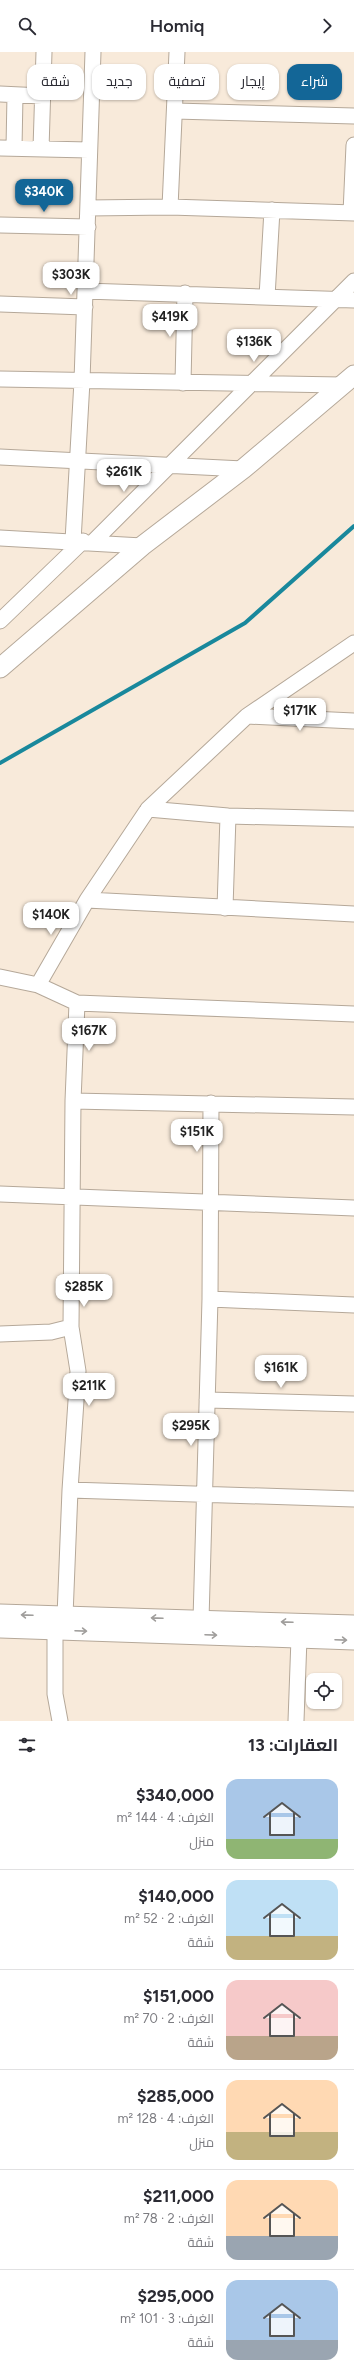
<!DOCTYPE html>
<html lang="ar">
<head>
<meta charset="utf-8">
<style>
  body { margin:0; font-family:Figtree,Cairo,sans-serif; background:#f2f2f3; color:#2b2b33; direction:rtl; height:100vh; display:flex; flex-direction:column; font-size:15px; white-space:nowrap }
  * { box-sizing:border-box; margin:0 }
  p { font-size:13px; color:#7c7c81 }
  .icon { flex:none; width:22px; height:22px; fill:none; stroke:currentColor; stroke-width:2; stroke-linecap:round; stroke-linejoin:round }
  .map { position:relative; height:1669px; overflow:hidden; direction:ltr }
  .sheet { display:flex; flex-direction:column; background:#fff; flex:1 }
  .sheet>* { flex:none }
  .top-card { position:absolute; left:12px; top:12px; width:330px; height:36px; direction:rtl; display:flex; gap:8px }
  .fabs { position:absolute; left:306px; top:1621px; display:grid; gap:8px }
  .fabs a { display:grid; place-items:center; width:36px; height:36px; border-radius:8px; background:#fff; box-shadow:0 1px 3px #0004; font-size:20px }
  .price { position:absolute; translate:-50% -34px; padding:0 9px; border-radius:8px; background:#fff; color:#222; font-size:13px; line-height:26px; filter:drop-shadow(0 1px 2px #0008) }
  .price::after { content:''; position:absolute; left:50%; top:24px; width:12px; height:9px; margin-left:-6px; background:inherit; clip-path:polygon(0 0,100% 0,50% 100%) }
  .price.active { background:#136697; color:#fff }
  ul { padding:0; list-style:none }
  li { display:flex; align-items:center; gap:12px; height:100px; padding:0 16px }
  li+li { border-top:1px solid #e1e1e2 }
  li span { display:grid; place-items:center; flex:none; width:112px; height:80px; border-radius:12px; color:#555 }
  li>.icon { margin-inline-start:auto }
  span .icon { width:48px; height:48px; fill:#fffc; stroke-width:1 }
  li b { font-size:17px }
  h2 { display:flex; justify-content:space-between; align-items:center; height:48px; padding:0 16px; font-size:17px }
  .tag { padding:0 14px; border-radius:12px; background:#fff; box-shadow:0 1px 3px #0004; font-size:14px; line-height:36px }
  .tag.active { background:#136697; color:#fff }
  header { display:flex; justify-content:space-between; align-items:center; height:52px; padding:0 16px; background:#fff; font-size:18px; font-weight:600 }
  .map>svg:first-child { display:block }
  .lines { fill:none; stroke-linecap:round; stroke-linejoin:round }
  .stream { stroke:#19889c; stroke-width:4 }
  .minor-casing { stroke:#b5a899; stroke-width:17 }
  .tertiary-casing { stroke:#b5a899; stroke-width:21 }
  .minor { stroke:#fff; stroke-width:15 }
  .tertiary { stroke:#fff; stroke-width:19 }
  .oneway { stroke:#a09e9c }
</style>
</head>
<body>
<header><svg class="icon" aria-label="forward" viewBox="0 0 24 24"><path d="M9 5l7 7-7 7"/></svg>Homiq<svg class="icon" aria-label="search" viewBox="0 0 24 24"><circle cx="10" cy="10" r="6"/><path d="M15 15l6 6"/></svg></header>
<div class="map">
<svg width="354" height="1669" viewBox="0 0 354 1669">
  <rect width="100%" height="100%" fill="#f8eada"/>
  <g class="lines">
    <path class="stream" d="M0 711 245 571 354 474"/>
    <g class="minor-casing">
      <path id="minor" d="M0 42 42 44
        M175 59 354 64
        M0 96 89 98
        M14 96 15 43
        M41 97 44 0
        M170 155 177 0
        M88 156 170 155 354 161
        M351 161 354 93
        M0 173 88 175
        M85 239 354 248
        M267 245 272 158
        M0 252 85 255
        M0 327 341 333
        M183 331 185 241
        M0 405 243 417
        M0 486 142 494
        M73 489 82 329 93 0
        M93 490 354 229
        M0 569 83 489
        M247 664 354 669
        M148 757 228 764 354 767
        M87 848 354 862
        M225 856 228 764
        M0 925 38 933 77 951 354 962
        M38 933 87 848 148 757 247 664 354 591
        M73 1049 354 1055
        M0 1142 354 1156
        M210 1247 354 1253
        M0 1282 51 1280 71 1275 73 1049 77 951
        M207 1348 354 1352
        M70 1438 78 1319 71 1275
        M65 1564 70 1438 354 1447
        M201 1568 210 1247 211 1051
        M55 1578V1642L60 1669
        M296 1669 299 1586"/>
    </g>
    <g class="tertiary-casing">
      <path id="tertiary" d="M0 616 142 494 243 417 354 323
        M0 1562 354 1573
        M0 1576 354 1588"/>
    </g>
    <use href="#minor" class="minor"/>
    <use href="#tertiary" class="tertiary"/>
  </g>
  <defs><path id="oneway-shaft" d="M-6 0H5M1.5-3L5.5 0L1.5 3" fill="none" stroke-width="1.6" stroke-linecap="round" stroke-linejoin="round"/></defs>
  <g class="oneway">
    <use href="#oneway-shaft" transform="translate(27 1563) rotate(-178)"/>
    <use href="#oneway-shaft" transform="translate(157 1566) rotate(-178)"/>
    <use href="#oneway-shaft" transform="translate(287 1570) rotate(-178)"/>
    <use href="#oneway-shaft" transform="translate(81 1579) rotate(2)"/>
    <use href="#oneway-shaft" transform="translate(211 1583) rotate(2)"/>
    <use href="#oneway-shaft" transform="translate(341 1588) rotate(2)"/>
  </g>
</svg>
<div class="fabs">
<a><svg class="icon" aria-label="locate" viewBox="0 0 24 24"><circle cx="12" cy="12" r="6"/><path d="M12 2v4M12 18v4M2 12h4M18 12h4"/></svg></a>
</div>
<b class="price active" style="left:44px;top:161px">$340K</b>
<b class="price" style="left:71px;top:244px">$303K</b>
<b class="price" style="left:170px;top:286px">$419K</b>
<b class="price" style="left:254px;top:311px">$136K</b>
<b class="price" style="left:124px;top:441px">$261K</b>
<b class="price" style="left:300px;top:680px">$171K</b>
<b class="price" style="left:51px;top:884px">$140K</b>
<b class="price" style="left:89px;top:1000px">$167K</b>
<b class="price" style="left:197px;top:1101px">$151K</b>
<b class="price" style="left:84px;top:1256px">$285K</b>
<b class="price" style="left:281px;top:1337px">$161K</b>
<b class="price" style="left:89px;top:1355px">$211K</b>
<b class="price" style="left:191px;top:1395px">$295K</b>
<div class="top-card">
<a class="tag active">شراء</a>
<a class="tag">إيجار</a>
<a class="tag">تصفية</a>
<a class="tag">جديد</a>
<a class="tag">شقة</a>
</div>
</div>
<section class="sheet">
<h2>العقارات: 13<svg class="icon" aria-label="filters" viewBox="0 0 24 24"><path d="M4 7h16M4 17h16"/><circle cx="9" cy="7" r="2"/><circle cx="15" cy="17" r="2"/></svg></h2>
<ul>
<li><span style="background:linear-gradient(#a9c7e8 75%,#8fb573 0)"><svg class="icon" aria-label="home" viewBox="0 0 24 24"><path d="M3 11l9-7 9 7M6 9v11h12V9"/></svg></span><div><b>$340,000</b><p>الغرف: 4 · 144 m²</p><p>منزل</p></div></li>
<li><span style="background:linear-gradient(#bfe0f5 70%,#c2b280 0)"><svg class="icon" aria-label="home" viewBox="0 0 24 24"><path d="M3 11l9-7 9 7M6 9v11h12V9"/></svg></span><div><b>$140,000</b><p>الغرف: 2 · 52 m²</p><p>شقة</p></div></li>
<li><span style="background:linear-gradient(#f6c9c9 70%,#b9a48a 0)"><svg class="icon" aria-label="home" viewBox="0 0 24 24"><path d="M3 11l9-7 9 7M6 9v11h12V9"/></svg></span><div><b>$151,000</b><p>الغرف: 2 · 70 m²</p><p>شقة</p></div></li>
<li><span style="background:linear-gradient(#ffd9b3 65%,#c2b280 0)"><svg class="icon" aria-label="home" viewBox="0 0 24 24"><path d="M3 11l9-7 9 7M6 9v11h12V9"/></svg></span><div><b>$285,000</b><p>الغرف: 4 · 128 m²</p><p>منزل</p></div></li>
<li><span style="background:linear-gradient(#ffd9b3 70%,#9aa5b1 0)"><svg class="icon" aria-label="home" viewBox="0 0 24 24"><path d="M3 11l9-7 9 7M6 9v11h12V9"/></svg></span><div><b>$211,000</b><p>الغرف: 2 · 78 m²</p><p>شقة</p></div></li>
<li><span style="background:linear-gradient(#a9c7e8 75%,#9aa5b1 0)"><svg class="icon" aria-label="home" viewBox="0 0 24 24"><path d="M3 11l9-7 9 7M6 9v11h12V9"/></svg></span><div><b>$295,000</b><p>الغرف: 3 · 101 m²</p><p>شقة</p></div></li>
</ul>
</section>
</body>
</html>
